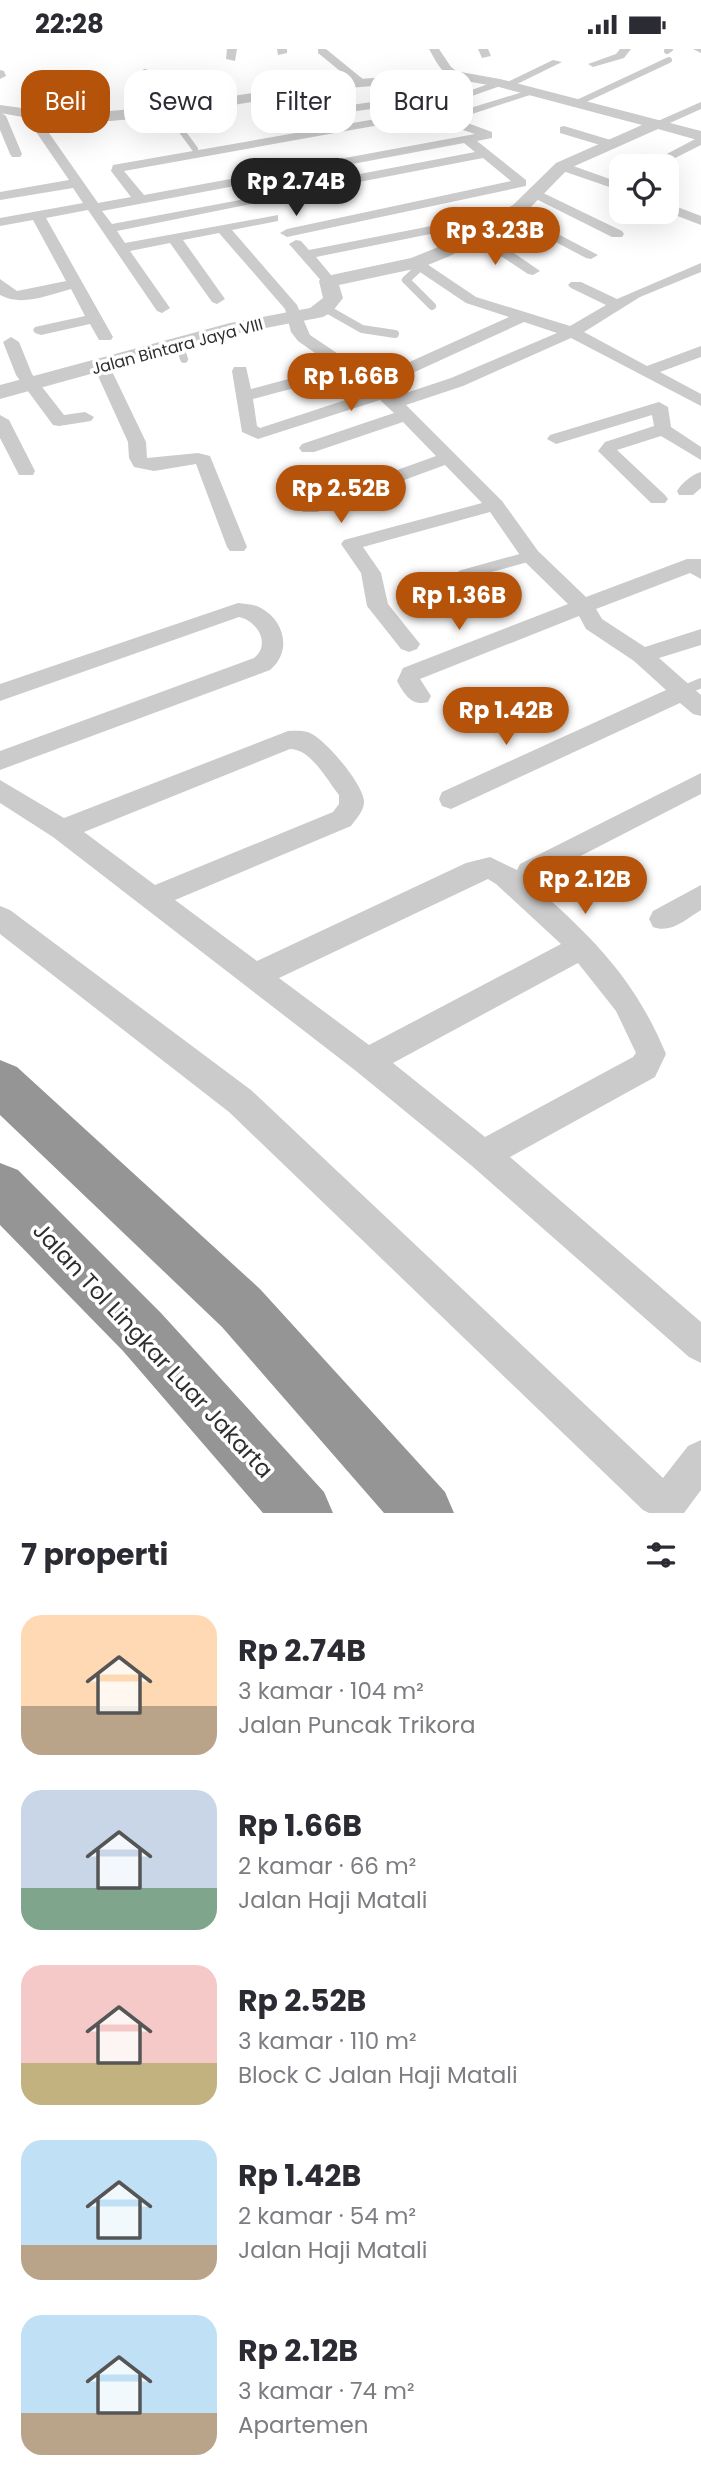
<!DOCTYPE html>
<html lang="id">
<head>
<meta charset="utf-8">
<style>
  body { margin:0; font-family:Poppins,sans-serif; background:#f7f7f7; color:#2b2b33; height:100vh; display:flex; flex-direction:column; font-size:26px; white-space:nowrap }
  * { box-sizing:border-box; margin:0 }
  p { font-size:23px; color:#7c7c81 }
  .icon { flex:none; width:38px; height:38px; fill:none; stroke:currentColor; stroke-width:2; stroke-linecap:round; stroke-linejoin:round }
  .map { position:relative; height:1464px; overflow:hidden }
  .details { display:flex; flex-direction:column; background:#fff; flex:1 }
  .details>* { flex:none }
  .top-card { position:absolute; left:21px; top:21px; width:660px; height:63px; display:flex; gap:14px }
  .controls { position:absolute; left:609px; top:105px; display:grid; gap:14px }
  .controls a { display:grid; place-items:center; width:70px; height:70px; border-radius:14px; background:#fff; box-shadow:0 7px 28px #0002; font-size:35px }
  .price { position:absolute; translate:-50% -60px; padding:0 16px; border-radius:24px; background:#b45309; color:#fff; font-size:23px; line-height:46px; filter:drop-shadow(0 2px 4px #0008) }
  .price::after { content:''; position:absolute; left:50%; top:42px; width:21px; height:16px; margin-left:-10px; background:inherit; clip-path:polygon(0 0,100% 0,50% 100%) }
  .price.selected { background:#222; color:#fff }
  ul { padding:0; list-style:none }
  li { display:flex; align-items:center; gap:21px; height:175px; padding:0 21px }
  li span { display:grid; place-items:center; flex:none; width:196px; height:140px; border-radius:21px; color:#555 }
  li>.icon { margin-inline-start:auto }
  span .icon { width:84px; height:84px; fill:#fffc; stroke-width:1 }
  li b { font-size:30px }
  h2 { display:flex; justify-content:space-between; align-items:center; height:84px; padding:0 21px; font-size:30px }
  .chip { padding:0 24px; border-radius:21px; background:#fff; box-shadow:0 7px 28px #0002; font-size:24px; line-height:63px }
  .chip.selected { background:#b45309; color:#fff }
  .status { display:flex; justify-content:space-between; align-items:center; height:49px; padding:0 35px; background:#fff; direction:ltr }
  .status svg { height:19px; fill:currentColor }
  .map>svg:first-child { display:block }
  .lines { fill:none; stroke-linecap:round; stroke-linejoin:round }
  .service-far2 { stroke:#cbcbcb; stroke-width:6 }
  .service-far1 { stroke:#cbcbcb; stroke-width:8 }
  .service { stroke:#cbcbcb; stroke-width:10 }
  .minor { fill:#cbcbcb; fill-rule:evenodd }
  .tertiary { fill:#cbcbcb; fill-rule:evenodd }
  .motorway { fill:#959595; fill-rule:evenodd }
  .labels { text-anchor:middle; stroke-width:7; stroke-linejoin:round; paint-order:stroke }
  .far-street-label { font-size:16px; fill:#2e2e2e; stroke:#fff }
  .near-street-label { font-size:23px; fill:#2e2e2e; stroke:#fff }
</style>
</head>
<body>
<div class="status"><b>22:28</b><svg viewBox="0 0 49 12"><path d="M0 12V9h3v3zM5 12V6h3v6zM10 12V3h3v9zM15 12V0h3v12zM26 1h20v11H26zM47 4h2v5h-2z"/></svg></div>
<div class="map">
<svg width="701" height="1464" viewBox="0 0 701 1464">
  <rect width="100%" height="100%" fill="#fff"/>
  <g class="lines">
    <path class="service-far2" d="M667 2 670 0
      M145 23 167 62 195 100
      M466 46 500 34
      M575 55 669 11
      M71 69 75 41"/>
    <path class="service-far1" d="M421 217 406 231 432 257
      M325 259 362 280 395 285
      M179 295 184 310"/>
    <path class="service" d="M462 526 531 507
      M682 642 701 634"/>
    <path class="minor" d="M227 0H237L235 12 226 10Z
      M277 0H287V4L278 6Z
      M318 0H326L364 31V35H356L318 4Z
      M429 0H439L451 18 459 24V28C443 29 436 12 429 0Z
      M478 0H488L491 7 482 9Z
      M620 0H631L624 9 593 18 588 15 616 5Z
      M693 0H701V4Z
      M553 11 562 13 511 38 501 36Z
      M0 21 4 22 6 27 0 30Z
      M190 33H198L214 55 212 57H204L188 35Z
      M529 41 539 43 472 65 451 68 492 83V89L477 92 526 131V137L287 188 280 184 287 180 511 132 483 109 297 145 290 141 297 137 475 103 464 94 102 162 112 175 261 147 263 150 256 154 117 182 125 194 278 166V172L232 181 297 256 310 286 374 329 509 268 466 254 411 217 409 214 411 211H421L476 248 570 277 606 256 571 239 568 236 571 233H581L617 250 701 214V223L640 248 584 283 647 317 701 297V308L660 323 701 345V357L571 289 463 337 406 356 502 452 538 502 586 548 687 510H701V530L690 524 596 560 602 570 645 598 701 580V596L659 609 701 646V667L693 665 680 654 451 760 442 757 439 750 442 743 666 641 634 612 586 580 579 567 420 630 431 647 428 653C412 658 404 645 397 632L403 619 568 555 524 512 490 463 363 498 381 524 388 555 420 595 417 600 409 603 401 600 367 557 361 524 341 495 344 491 482 454 445 416 317 463H303L300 459 303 455 436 407 403 373 314 403H302L299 399 302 395 394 364 380 351 258 390 242 383 232 322 234 318H246L251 340 307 325 315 330 313 334 253 350 257 377 260 379 370 343 298 292 291 283 285 260 219 184 183 191 225 250 217 255 212 253 170 194 130 202 170 259 162 264 157 262 88 161 46 169 113 288 111 291H99L90 275 41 286 35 284 33 281 35 278 85 267 71 240C49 246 21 258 0 246V230L17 242 66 232 33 171 0 177V169L83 154 73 139 0 151V143L69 131 30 74 34 64 38 63 44 67 42 74 98 154 131 148 111 122 113 116 410 64 386 58 334 65 330 63V59L386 51 444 66 445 63 467 60ZM424 68 475 85 144 146 124 122ZM524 273 557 284 451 329 397 347 384 337Z
      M701 53V60L661 78 651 75Z
      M0 63 6 67 22 105 20 108H12L10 105 0 81Z
      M564 77 614 92 616 95 610 99 560 84V78Z
      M701 87V96L669 112H661L659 109Z
      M562 113 621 134V142L557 120V114Z
      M537 141 622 182 624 185 622 188H612L532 148 530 145Z
      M667 154 701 167V176L667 163Z
      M512 161 598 206 591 210 586 209 510 169 316 208 336 232 329 236 324 235 289 195 296 191 301 192 309 201Z
      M477 181 482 182 540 222 533 226 528 225 472 188V182Z
      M11 288 19 293 32 325 64 366 85 363 94 368 91 372 59 377 53 376 16 326 3 293Z
      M101 311 109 316 146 393 147 409 198 404 210 407 247 498 244 502H230L227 498 196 415 154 422 134 418 129 409 128 393 93 316Z
      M659 353 668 358 671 378 701 398V411L661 387 617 401 665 446 668 450 665 454H651L598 402 605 393 654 377 652 366 556 395 547 390 550 386Z
      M0 366 9 371 35 422 33 426H19L17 422 0 389Z
      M701 423V439L693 446H679L677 442C682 434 691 426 701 423Z
      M238 554C245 555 255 555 261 559 285 572 292 603 270 621L0 721V702L254 609C271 596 258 572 239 568L0 652V635Z
      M288 682C295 682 303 681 310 684 326 691 364 736 364 753 364 762 356 770 351 777L175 851 257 912 466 814 490 808 517 821 520 815 701 724V745L530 833C592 888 634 928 666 1005L655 1028 510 1108 701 1273V1314L689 1308 472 1117 356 1022 53 788 0 754V731L64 769ZM290 700C311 700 327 731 339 746V755L333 763 155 836 84 783ZM488 830 496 835 561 895 369 996 279 929ZM578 914 616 962 636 1004 633 1008 485 1088 393 1014Z
      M701 836V861C686 870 671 885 653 878L649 870 653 862Z
      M0 857 10 861 251 1041 663 1429 688 1397 701 1391V1441L684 1464H649L643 1461 229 1063 0 885Z"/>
    <path class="tertiary" d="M455 22 500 30 701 82V92L658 80 568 120 525 164 450 207 423 218 339 236 343 249 332 263 323 268 239 284 0 350V336L230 274 310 259 323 249 319 232 322 228 411 209 436 199 513 156 556 114 642 76 499 38 455 30 325 41 167 67 110 72 51 73 0 64V56L51 63 110 62 167 57 325 33Z"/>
    <path class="motorway" d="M0 1011 17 1018 260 1240 445 1443 454 1464H384L222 1278 0 1066Z
      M0 1114 18 1121 161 1264 324 1443 333 1464H263L123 1302 0 1176Z"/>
  </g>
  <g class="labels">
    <g class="far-street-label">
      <text transform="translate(177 297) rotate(-15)" y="6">Jalan Bintara Jaya VIII</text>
    </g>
    <g class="near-street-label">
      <text transform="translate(153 1301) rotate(47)" y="8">Jalan Tol Lingkar Luar Jakarta</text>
    </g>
  </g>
</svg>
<div class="controls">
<a><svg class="icon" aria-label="locate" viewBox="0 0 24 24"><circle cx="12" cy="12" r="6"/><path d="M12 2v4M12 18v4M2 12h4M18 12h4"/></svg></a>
</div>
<b class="price selected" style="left:296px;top:169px">Rp 2.74B</b>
<b class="price" style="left:495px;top:218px">Rp 3.23B</b>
<b class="price" style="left:351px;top:364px">Rp 1.66B</b>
<b class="price" style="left:341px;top:476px">Rp 2.52B</b>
<b class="price" style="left:459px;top:583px">Rp 1.36B</b>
<b class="price" style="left:506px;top:698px">Rp 1.42B</b>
<b class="price" style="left:585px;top:867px">Rp 2.12B</b>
<div class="top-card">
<a class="chip selected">Beli</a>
<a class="chip">Sewa</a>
<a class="chip">Filter</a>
<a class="chip">Baru</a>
</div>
</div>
<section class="details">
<h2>7 properti<svg class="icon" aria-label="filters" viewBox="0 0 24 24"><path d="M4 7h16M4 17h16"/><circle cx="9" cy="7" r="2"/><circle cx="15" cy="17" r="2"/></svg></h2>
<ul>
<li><span style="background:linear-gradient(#ffd9b3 65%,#b9a48a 0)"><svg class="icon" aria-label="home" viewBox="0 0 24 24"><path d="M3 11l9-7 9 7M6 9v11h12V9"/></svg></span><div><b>Rp 2.74B</b><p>3 kamar · 104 m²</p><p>Jalan Puncak Trikora</p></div></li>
<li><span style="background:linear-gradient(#c9d6e8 70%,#7fa58c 0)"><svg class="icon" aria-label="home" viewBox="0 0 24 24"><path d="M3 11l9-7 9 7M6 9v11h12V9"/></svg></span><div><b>Rp 1.66B</b><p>2 kamar · 66 m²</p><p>Jalan Haji Matali</p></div></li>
<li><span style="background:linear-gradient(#f6c9c9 70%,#c2b280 0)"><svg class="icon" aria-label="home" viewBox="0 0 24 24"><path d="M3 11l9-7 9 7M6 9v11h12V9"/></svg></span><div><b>Rp 2.52B</b><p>3 kamar · 110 m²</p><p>Block C Jalan Haji Matali</p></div></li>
<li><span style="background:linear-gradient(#bfe0f5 75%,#b9a48a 0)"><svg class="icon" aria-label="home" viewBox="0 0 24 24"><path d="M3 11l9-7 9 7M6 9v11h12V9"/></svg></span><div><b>Rp 1.42B</b><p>2 kamar · 54 m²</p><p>Jalan Haji Matali</p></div></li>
<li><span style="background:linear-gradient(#bfe0f5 70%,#b9a48a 0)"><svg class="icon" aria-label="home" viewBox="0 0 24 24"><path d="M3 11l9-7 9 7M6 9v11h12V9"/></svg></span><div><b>Rp 2.12B</b><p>3 kamar · 74 m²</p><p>Apartemen</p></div></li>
</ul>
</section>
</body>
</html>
